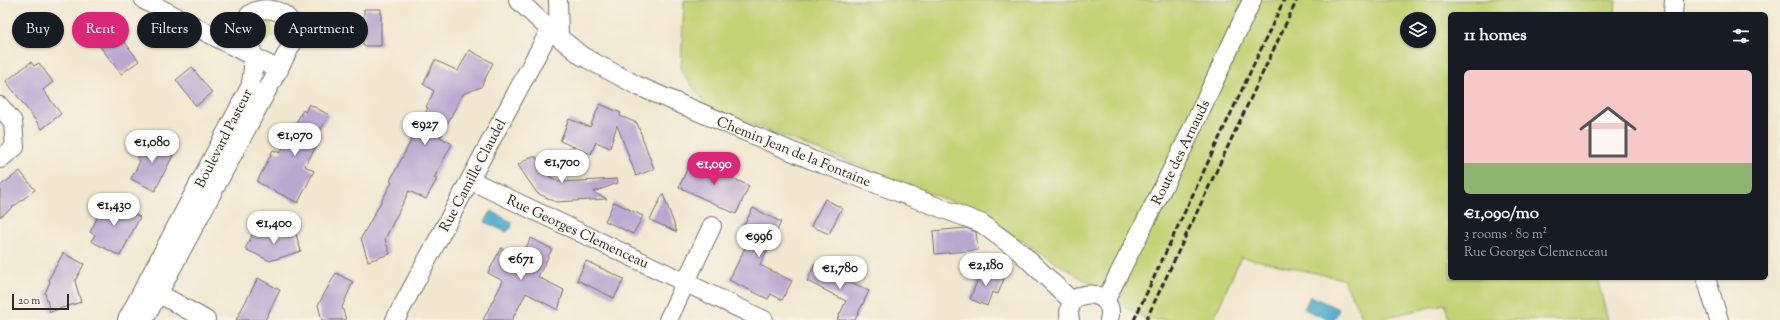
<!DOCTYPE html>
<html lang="en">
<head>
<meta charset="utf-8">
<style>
  body { margin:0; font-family:"Sorts Mill Goudy",serif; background:#20242c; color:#f1f3f6; height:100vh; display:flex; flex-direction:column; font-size:15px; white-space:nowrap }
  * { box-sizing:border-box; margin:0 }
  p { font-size:13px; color:#9ea1a6 }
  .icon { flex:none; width:22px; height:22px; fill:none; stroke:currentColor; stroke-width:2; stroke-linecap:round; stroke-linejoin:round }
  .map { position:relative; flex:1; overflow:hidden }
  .sheet { position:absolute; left:1448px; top:12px; width:320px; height:268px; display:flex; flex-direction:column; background:#171b24; border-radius:6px; box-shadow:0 1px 3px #0004 }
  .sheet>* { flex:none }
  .hud { position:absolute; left:12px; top:12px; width:380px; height:36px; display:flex; gap:8px }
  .tools { position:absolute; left:1400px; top:12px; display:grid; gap:8px }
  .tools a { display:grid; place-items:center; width:36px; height:36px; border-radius:50%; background:#171b24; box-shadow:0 1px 3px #0004; font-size:20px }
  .scale { position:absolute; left:12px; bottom:10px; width:57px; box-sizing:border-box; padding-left:4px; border:2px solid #2b2b2b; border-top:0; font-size:11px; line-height:14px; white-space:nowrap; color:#2b2b2b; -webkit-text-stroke:3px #f7f3e8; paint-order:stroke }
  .price { position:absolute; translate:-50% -34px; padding:0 9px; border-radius:14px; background:#fff; color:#222; font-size:13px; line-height:26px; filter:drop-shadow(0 1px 2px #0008) }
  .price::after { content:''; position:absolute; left:50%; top:24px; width:12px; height:9px; margin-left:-6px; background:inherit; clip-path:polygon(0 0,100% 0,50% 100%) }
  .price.active { background:#db2777; color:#fff }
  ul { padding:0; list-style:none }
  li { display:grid; align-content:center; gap:8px; height:212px; padding:0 16px }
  li span { display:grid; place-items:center; height:124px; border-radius:6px; color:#555 }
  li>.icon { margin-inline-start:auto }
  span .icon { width:72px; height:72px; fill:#fffc; stroke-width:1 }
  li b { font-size:17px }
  h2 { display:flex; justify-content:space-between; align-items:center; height:48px; padding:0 16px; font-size:17px }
  .chip { padding:0 14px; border-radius:18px; background:#171b24; box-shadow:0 1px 3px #0004; font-size:14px; line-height:36px }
  .chip.active { background:#db2777; color:#fff }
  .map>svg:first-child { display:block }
  .green { fill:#c3d274; stroke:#777e50; fill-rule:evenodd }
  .water { fill:#4eaacc; stroke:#3c6a7c }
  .building { fill:#b9a7d0 }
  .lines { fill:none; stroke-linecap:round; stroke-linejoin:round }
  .minor-casing { stroke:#716d65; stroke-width:20 }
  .minor { stroke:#fff; stroke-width:18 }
  .rail { stroke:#2b2b2b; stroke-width:3; stroke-dasharray:6 3; stroke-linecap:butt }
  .labels { text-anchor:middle; stroke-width:3; stroke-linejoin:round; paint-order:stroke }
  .street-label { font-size:14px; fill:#2b2b2b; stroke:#f7f3e8 }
</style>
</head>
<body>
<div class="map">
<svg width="1780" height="320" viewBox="0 0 1780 320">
  <rect width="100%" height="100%" fill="#f7f3e8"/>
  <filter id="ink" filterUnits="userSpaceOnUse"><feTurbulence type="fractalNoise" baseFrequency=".025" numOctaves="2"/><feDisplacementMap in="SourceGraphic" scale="8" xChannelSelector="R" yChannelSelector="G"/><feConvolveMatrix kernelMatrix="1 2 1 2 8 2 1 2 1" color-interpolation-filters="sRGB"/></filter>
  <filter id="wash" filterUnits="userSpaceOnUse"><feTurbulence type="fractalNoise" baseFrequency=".012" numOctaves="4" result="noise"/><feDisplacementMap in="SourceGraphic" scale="16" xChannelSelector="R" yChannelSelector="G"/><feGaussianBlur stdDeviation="0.9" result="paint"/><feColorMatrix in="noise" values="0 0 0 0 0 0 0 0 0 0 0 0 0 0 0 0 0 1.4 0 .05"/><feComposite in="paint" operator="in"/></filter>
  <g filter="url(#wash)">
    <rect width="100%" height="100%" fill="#f2e7d0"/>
    <path class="green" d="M684 0H1616L1615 14H1450V278H1597L1608 320H1449L1445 304 1373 320H1364L1343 279 1241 257 1213 320H1147L973 210 708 107 681 71ZM1407 19H1429V41H1407Z
      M263 19 270 22 273 34C269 41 264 43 257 41L251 26 256 20Z"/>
    <path class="water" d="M491 211 512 222 511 228 506 232 485 222Z
      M1310 296 1339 309 1334 320H1329L1304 309Z"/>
    <g id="blocks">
      <path class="building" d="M364 9H381V46H363Z
        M111 24 139 61 121 74 93 37Z
        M469 50 493 63 481 87 463 94 440 137 452 144 434 178 437 179 426 199 409 191 385 239 390 254 368 261 361 238 392 182 390 181 428 108 426 107 434 91 423 84 435 60 458 71Z
        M31 62 34 66 39 63 53 82 43 90 61 114 42 129 6 81Z
        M192 67 212 93 196 106 176 80Z
        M309 104 329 115 318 134 322 136 305 166 314 171 298 203 257 182 273 150 280 153 303 110 305 112Z
        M600 104 621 113 620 116 637 123 654 169 636 176 617 125 610 148 596 142 591 154 560 141 569 119 590 127Z
        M148 137 175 151 155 191 131 179 140 161 137 159Z
        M530 157H536L550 177 560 182 617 179 618 183 593 192 607 199 556 202 537 193 518 165Z
        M692 158 749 186 736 214 679 187Z
        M20 171 35 190 0 217V186Z
        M663 194 677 232 650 220Z
        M107 199 140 217 120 256 91 241 95 235 90 232Z
        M825 199 842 208 829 234 811 226Z
        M614 202 643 216 633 234 605 221Z
        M753 208 781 222 760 265 792 281 782 300 771 294 768 299 729 280 748 242 738 237Z
        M966 228 976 232 978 250 935 254 933 231Z
        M265 231 275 237 295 231 301 251 270 261 245 249 254 232 262 236Z
        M531 238 552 249 538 277 564 290 558 310 526 293 512 320H483L503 281 488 273 501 248 520 258Z
        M63 253 84 264 75 281 81 302 50 312 45 293 50 282 49 279Z
        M586 261 624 279 614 298 577 280Z
        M815 264 825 269 827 267 846 276 845 279 869 291 855 320H837L846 301 807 281Z
        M982 269 1004 279 998 294 992 292 987 306 970 299Z
        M336 273 353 282 342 307 346 320H322L318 305Z
        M258 278 280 290 265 320H236Z"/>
    </g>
  </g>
  <g filter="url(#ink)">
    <use href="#blocks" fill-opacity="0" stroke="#716d65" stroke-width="1"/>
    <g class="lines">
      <g class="minor-casing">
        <path id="minor" d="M144 0 279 70
          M518 0 550 30 582 56 638 86 812 160 981 223 1020 252 1073 302
          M558 0 559 37
          M1673 14 1674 0
          M0 106 13 122 15 147 0 159
          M470 180 764 320
          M1706 278 1719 320
          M149 288 206 320
          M1105 301 1183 148 1252 0
          M127 320 250 87C253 74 255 60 251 47 249 38 242 31 245 21 253 1 298 6 294 40L144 320
          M395 320 550 30
          M668 320 712 226
          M1070 320C1062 285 1118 287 1109 320"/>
      </g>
      <use href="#minor" class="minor"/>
      <path class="rail" d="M1134 320 1284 0
        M1146 320 1297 0"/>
    </g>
  </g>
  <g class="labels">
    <g class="street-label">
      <text transform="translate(223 138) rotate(-63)" y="5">Boulevard Pasteur</text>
      <text transform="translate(794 151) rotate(22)" y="5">Chemin Jean de la Fontaine</text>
      <text transform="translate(1180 152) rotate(-64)" y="5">Route des Arnauds</text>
      <text transform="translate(472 175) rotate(-62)" y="5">Rue Camille Claudel</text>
      <text transform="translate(578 231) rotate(25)" y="5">Rue Georges Clemenceau</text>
    </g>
  </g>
</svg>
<div class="tools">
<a><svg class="icon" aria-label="layers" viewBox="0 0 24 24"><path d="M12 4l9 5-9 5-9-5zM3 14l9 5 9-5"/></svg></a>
</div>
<div class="scale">20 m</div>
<b class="price" style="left:425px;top:146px">€927</b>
<b class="price" style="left:295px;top:157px">€1,070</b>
<b class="price" style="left:152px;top:164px">€1,080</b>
<b class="price" style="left:562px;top:184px">€1,700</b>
<b class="price active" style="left:714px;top:186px">€1,090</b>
<b class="price" style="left:114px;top:227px">€1,430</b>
<b class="price" style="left:274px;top:245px">€1,400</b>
<b class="price" style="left:759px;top:258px">€996</b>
<b class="price" style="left:521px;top:281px">€671</b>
<b class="price" style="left:986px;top:287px">€2,180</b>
<b class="price" style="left:840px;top:290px">€1,780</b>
<div class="hud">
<a class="chip">Buy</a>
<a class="chip active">Rent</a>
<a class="chip">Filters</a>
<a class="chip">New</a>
<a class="chip">Apartment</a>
</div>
<section class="sheet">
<h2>11 homes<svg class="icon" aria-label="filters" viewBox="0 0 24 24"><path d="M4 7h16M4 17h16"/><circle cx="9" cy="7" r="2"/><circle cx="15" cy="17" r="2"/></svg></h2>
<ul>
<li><span style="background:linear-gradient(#f6c9c9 75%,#8fb573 0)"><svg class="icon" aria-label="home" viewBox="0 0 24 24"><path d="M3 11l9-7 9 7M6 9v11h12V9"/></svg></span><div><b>€1,090/mo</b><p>3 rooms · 80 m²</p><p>Rue Georges Clemenceau</p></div></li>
</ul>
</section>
</div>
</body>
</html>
